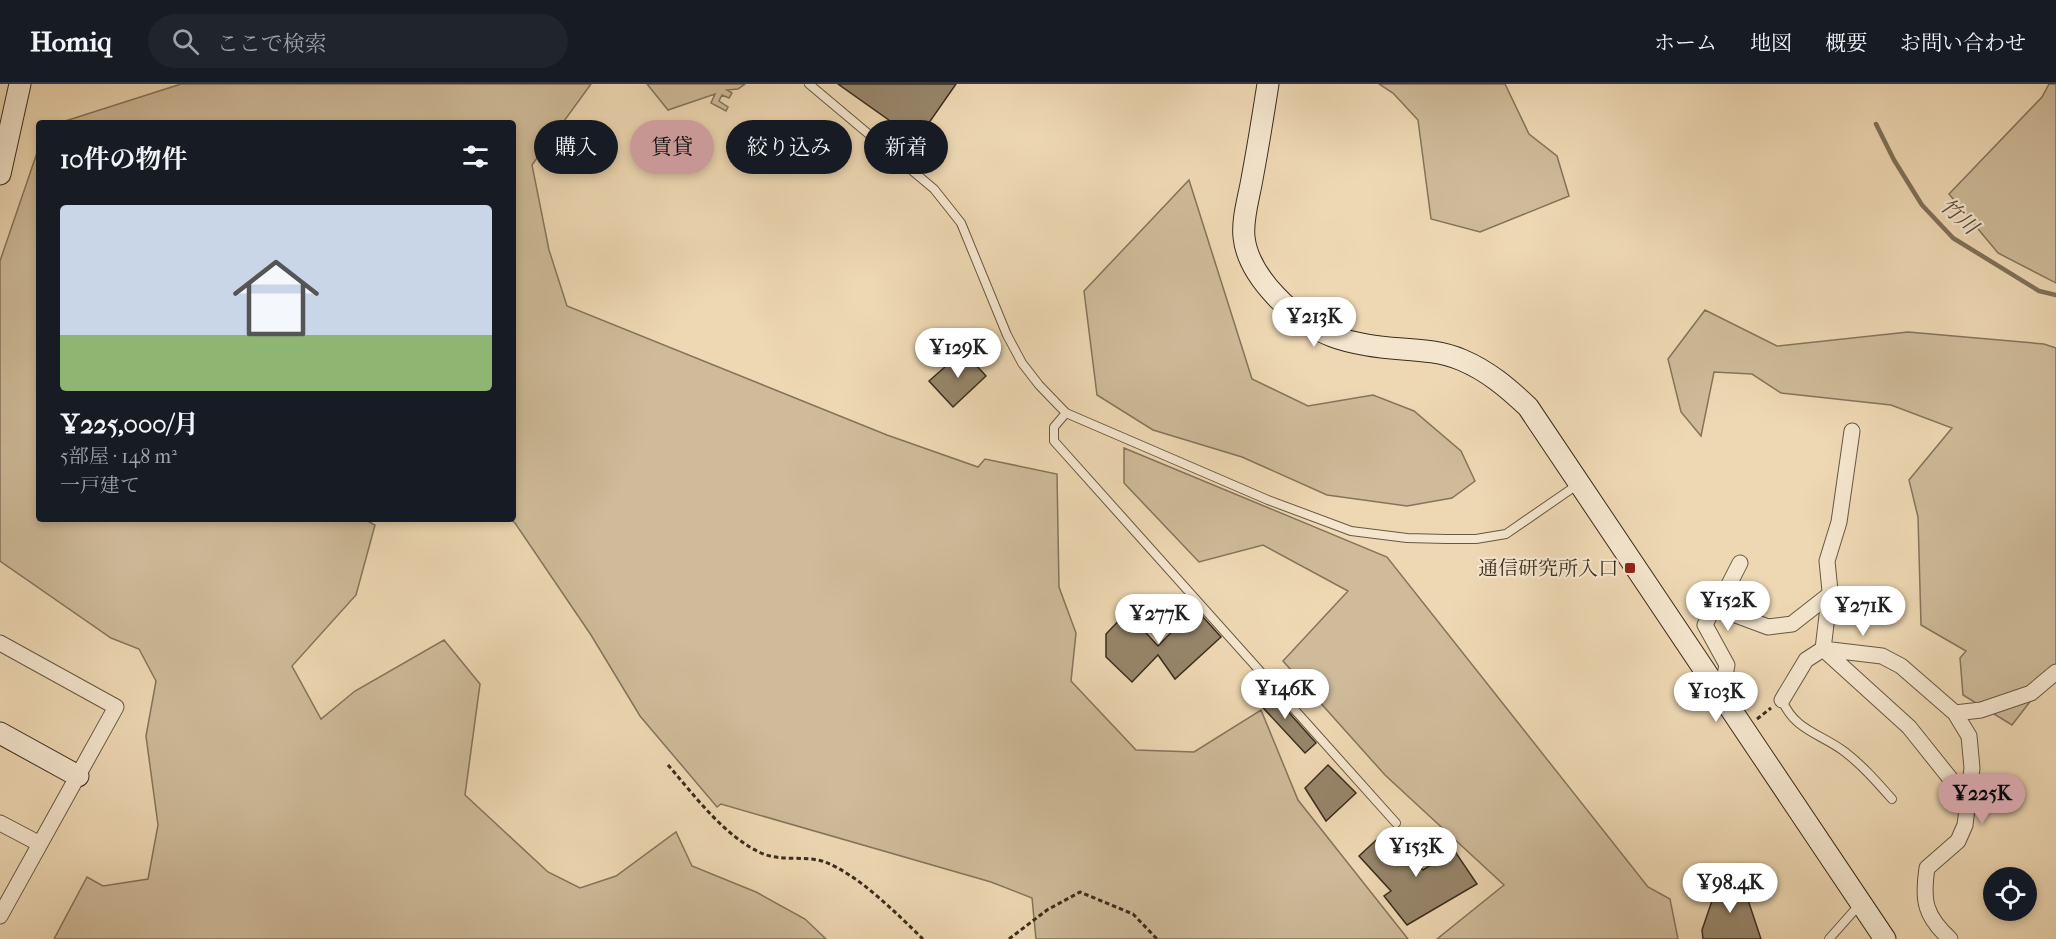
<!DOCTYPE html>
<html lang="ja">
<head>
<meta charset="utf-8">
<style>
  body { margin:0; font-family:"IM FELL French Canon","Noto Serif JP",serif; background:#20242c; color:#f1f3f6; height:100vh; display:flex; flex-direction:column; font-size:22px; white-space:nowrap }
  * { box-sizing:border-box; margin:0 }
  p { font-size:20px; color:#9ea1a6 }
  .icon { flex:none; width:33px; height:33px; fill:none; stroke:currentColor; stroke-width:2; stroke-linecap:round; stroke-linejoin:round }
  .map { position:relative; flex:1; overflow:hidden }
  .details { position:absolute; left:36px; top:36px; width:480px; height:402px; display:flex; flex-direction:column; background:#171b24; border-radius:6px; box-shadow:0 3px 9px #0003 }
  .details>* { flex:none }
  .hud { position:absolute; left:534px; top:36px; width:570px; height:54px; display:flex; gap:12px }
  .controls { position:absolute; left:1983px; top:783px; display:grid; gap:12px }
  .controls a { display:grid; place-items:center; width:54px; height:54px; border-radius:50%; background:#171b24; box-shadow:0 3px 9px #0003; font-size:30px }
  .price { position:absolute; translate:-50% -51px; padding:0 14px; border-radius:21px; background:#fff; color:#222; font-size:20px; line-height:39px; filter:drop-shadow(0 2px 3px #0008) }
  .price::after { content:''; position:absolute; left:50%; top:36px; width:18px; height:14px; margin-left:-9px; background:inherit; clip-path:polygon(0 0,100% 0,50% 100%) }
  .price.current { background:#c59692; color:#111 }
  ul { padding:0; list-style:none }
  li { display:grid; align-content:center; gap:12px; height:318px; padding:0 24px }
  li span { display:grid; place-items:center; height:186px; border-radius:6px; color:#555 }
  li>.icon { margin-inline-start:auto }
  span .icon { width:108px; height:108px; fill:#fffc; stroke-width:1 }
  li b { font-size:26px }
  h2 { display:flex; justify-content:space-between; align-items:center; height:72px; padding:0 24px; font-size:26px }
  .tag { padding:0 21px; border-radius:27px; background:#171b24; box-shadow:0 3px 9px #0003; font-size:21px; line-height:54px }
  .tag.current { background:#c59692; color:#111 }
  header { display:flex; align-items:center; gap:36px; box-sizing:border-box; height:84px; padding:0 30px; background:#171b24; border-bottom:2px solid #363941 }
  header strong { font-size:28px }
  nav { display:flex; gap:33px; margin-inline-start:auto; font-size:21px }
  .search { width:420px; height:54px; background:#20242c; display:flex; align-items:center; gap:15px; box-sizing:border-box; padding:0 21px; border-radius:33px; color:#9ea1a6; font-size:22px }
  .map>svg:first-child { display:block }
  .green { fill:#cfbb9a; stroke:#84745c; stroke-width:1.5 }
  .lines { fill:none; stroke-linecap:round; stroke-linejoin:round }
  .stream { stroke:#807158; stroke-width:4.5 }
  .building { fill:#97866b; stroke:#392d1d; stroke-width:1.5 }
  .lane-casing { stroke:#665842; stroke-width:10 }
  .street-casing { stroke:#665842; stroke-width:17 }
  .secondary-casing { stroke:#392d1d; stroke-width:23 }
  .path { stroke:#392d1d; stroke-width:3; stroke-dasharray:4.5 3; stroke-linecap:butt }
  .lane { stroke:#f4e6ce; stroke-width:8 }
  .street { stroke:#f4e6ce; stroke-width:15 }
  .secondary { stroke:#f4e6ce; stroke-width:21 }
  .poi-dot { fill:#8f2418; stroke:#f4e6ce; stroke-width:2 }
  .labels { text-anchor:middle; stroke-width:4.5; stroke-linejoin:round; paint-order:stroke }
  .poi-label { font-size:20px; fill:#392d1d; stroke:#f4e6ce; text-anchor:end }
  .water-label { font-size:21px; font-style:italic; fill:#574936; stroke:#f4e6ce }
</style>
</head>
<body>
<header>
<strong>Homiq</strong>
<div class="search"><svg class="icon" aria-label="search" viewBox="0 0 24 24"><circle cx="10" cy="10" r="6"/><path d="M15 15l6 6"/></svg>ここで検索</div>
<nav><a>ホーム</a><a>地図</a><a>概要</a><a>お問い合わせ</a></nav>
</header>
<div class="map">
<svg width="2056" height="855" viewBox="0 0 2056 855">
  <rect width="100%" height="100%" fill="#eed8b3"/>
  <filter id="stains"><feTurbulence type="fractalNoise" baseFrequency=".00333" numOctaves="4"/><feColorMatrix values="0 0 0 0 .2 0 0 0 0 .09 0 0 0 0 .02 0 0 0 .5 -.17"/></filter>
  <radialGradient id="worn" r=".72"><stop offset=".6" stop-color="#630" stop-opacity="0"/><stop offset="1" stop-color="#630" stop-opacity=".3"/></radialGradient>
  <path class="green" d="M181 0H591L532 81 549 166 567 222 887 351 978 383 985 375 1057 390 1059 503 1076 549 1071 597 1136 666 1194 668 1261 626 1298 716 1408 855H1036L1032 814 991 798 721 720 717 723 640 632 591 551 515 439 509 435H513V39H59Z
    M647 0H745L738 5 727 6 732 9 729 14 722 11 719 17 728 23 726 27 711 19 715 10 668 26Z
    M1379 0H1505L1529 50 1557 72 1569 112 1480 148 1431 135 1418 36 1393 9Z
    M2049 0H2056V199L1998 169 1949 110 2042 13Z
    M39 63V435H364L375 441 356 511 292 582 321 635 355 607 444 556 480 600 465 711 548 788 580 804 616 792 676 748 692 782 756 808 805 835 826 855H54L87 793 103 802 148 795 158 741 146 652 156 597 139 565 111 554 0 477V177Z
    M1189 96 1252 295 1308 322 1373 311 1414 327 1461 367 1475 397 1452 414 1407 422 1327 411 1242 373 1153 346 1097 311 1084 207Z
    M1705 226 1777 262 1908 248 2044 260 2056 264V584L2012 641 1963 611 1960 574 1966 567 1921 541 1918 433 1909 396 1952 344 1891 321 1781 309 1752 290 1714 288 1701 352 1681 328 1668 275Z
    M1124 364 1387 473 1648 803 1670 815 1678 855H1437L1504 801 1385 691 1283 577 1348 507 1263 461 1199 478 1124 399Z"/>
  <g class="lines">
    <path class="stream" d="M1876 40 1894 76 1922 121 1953 154 2039 207 2056 211"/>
  </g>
  <path class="building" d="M838 0H956L917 56Z
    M963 267 986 292 953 323 929 297Z
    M1195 524 1221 553 1175 595 1158 571 1132 598 1106 573V550L1127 528 1158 562Z
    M1267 604 1316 659 1305 669 1254 614Z
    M1328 681 1356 709 1326 737 1305 704Z
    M1386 747 1423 786 1454 766 1477 800 1407 841 1384 812 1391 807 1359 772Z
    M1729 782 1737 808 1745 807 1761 855H1703L1702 846 1714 811Z"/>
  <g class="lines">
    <g class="lane-casing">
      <path id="lane" d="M809 0 934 105 961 139 1007 251 1022 279 1039 301 1066 329 1268 416 1351 447 1407 454 1446 455H1476L1506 450 1577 401
        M1066 329 1054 343V357L1396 739
        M1782 616C1795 647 1820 649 1845 668 1863 682 1877 698 1892 715
        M1829 855 1860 820"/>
    </g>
    <g class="street-casing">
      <path id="street" d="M1852 347 1839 438 1827 477 1830 507 1823 565 1909 643 1969 718
        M1717 524 1768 543 1792 540 1829 511
        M0 559 116 623 0 832
        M1717 606 1725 591 1727 581 1705 541 1712 526 1717 524 1740 479
        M1782 616 1806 576 1823 565 1882 572 1901 582 1955 629 1969 652 1972 684 1965 741 1958 757 1927 784C1922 817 1925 832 1950 855
        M1955 629 1981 626 2031 609 2056 588
        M0 739 40 760"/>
    </g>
    <g class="secondary-casing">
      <path id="secondary" d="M1268 0C1263 32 1258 63 1252 95 1249 113 1242 135 1244 153 1248 193 1296 238 1332 252 1342 256 1356 259 1367 261 1399 267 1431 263 1462 276 1488 287 1508 304 1528 323L1885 855
        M0 90 20 0
        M0 649 78 692"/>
    </g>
    <path class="path" d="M1757 635 1771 624
      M668 681C695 712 723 751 761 769 780 778 806 771 825 778 860 792 896 829 923 855
      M1009 855 1047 826 1080 808 1133 830 1157 855"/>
    <use href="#lane" class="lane"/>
    <use href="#street" class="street"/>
    <use href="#secondary" class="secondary"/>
  </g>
  <rect class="poi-dot" x="1624" y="478" width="12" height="12" rx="3"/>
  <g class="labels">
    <g class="poi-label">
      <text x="1618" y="491">通信研究所入口</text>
    </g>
    <g class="water-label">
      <text transform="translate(1959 132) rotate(42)" y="7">竹川</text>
    </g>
  </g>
  <rect width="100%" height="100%" filter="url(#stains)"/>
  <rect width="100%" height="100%" fill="url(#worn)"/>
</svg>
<div class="controls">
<a><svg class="icon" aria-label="locate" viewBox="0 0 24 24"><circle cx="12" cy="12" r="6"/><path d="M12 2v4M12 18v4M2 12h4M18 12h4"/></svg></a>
</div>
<b class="price" style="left:1314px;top:264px">¥213K</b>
<b class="price" style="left:958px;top:295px">¥129K</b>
<b class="price" style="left:1728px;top:548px">¥152K</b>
<b class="price" style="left:1863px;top:553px">¥271K</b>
<b class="price" style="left:1159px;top:561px">¥277K</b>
<b class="price" style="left:1285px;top:636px">¥146K</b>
<b class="price" style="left:1716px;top:639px">¥103K</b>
<b class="price current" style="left:1982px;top:741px">¥225K</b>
<b class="price" style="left:1416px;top:794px">¥153K</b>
<b class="price" style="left:1730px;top:830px">¥98.4K</b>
<div class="hud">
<a class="tag">購入</a>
<a class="tag current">賃貸</a>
<a class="tag">絞り込み</a>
<a class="tag">新着</a>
</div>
<section class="details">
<h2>10件の物件<svg class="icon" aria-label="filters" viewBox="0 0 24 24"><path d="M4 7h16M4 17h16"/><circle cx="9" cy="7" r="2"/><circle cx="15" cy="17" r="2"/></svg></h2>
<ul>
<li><span style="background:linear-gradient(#c9d6e8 70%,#8fb573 0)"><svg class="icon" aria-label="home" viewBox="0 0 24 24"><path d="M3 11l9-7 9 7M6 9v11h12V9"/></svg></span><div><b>¥225,000/月</b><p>5部屋 · 148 m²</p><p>一戸建て</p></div></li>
</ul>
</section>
</div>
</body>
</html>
